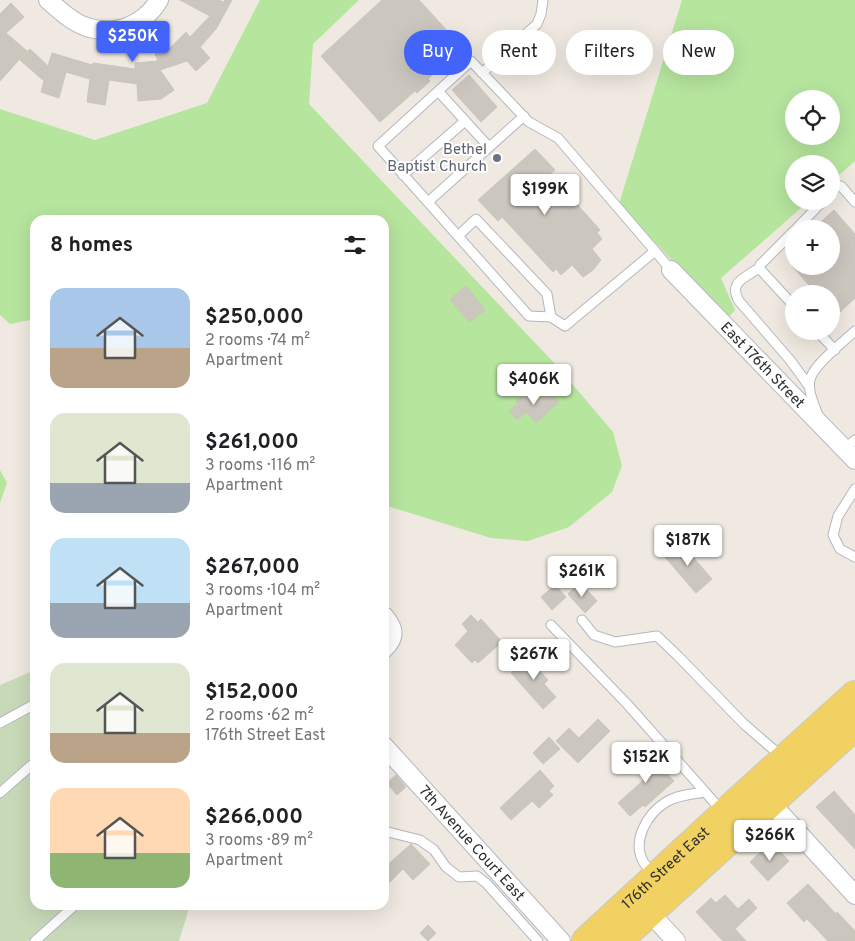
<!DOCTYPE html>
<html lang="en">
<head>
<meta charset="utf-8">
<style>
  body { margin:0; font-family:Overpass,sans-serif; background:#f6f6f6; color:#202124; height:100vh; display:flex; flex-direction:column; font-size:19px; white-space:nowrap }
  * { box-sizing:border-box; margin:0 }
  p { font-size:16px; color:#757577 }
  .icon { flex:none; width:28px; height:28px; fill:none; stroke:currentColor; stroke-width:2; stroke-linecap:round; stroke-linejoin:round }
  .map { position:relative; flex:1; overflow:hidden }
  .side { position:absolute; left:30px; top:215px; width:359px; height:695px; display:flex; flex-direction:column; background:#fff; border-radius:15px; box-shadow:0 5px 20px #0002 }
  .side>* { flex:none }
  .hud { position:absolute; left:404px; top:30px; width:376px; height:45px; display:flex; gap:10px }
  .fabs { position:absolute; left:785px; top:90px; display:grid; gap:10px }
  .fabs a { display:grid; place-items:center; width:55px; height:55px; border-radius:50%; background:#fff; box-shadow:0 5px 20px #0002; font-size:25px }
  .price { position:absolute; translate:-50% -42px; padding:0 11px; border-radius:5px; background:#fff; color:#222; font-size:16px; line-height:32px; filter:drop-shadow(0 1px 2px #0008) }
  .price::after { content:''; position:absolute; left:50%; top:30px; width:15px; height:11px; margin-left:-8px; background:inherit; clip-path:polygon(0 0,100% 0,50% 100%) }
  .price.on { background:#4264fb; color:#fff }
  ul { padding:0; list-style:none }
  li { display:flex; align-items:center; gap:15px; height:125px; padding:0 20px }
  li span { display:grid; place-items:center; flex:none; width:140px; height:100px; border-radius:15px; color:#555 }
  li>.icon { margin-inline-start:auto }
  span .icon { width:60px; height:60px; fill:#fffc; stroke-width:1 }
  li b { font-size:21px }
  h2 { display:flex; justify-content:space-between; align-items:center; height:60px; padding:0 20px; font-size:21px }
  .chip { padding:0 18px; border-radius:22px; background:#fff; box-shadow:0 5px 20px #0002; font-size:18px; line-height:45px }
  .chip.on { background:#4264fb; color:#fff }
  .map>svg:first-child { display:block }
  .green { fill:#b6e59e; fill-rule:evenodd }
  .cemetery { fill:#c8d9b8 }
  .building { fill:#cbc7bf; stroke:#cbc5ba }
  .lines { fill:none; stroke-linecap:round; stroke-linejoin:round }
  .service-casing { stroke:#b4b7c1; stroke-width:11 }
  .minor-casing { stroke:#b4b7c1; stroke-width:20 }
  .primary-casing { stroke:#c9c9c9; stroke-width:30 }
  .service { stroke:#fff; stroke-width:9 }
  .minor { stroke:#fff; stroke-width:18 }
  .primary { stroke:#f2d163; stroke-width:28 }
  .worship-dot { fill:#6b7280; stroke:#fff; stroke-width:2 }
  .labels { text-anchor:middle; stroke-width:4; stroke-linejoin:round; paint-order:stroke }
  .worship-label { font-size:15px; fill:#5b616d; stroke:#fff; text-anchor:end }
  .street-label { font-size:15px; fill:#2e2e2e; stroke:#fff }
</style>
</head>
<body>
<div class="map">
<svg width="855" height="941" viewBox="0 0 855 941">
  <rect width="100%" height="100%" fill="#efe9e1"/>
  <path class="green" d="M260 0H359L313 44 309 104 557 366 613 432 622 466 612 492 569 527 528 541 491 538 384 505V220H35V319L10 324 0 315V109L95 140 207 103Z
    M682 0H855V161L831 182V164H794V201H809L721 278 735 310 727 319 619 204ZM794 99H831V136H794Z
    M0 470 7 483 0 503Z"/>
  <path class="cemetery" d="M35 670V905H190L179 941H0V685Z"/>
  <path class="building" d="M180 0H219L223 2 225 0H232L216 29 200 47 210 58 196 71 187 61 160 70 174 90 161 99 138 101 137 84 109 80 105 105 87 102 90 79 66 72 59 98 41 92 44 81 20 60 30 49 48 66 52 53 92 65 93 63 135 69V63L158 61 155 54 169 49 186 32 190 37 210 16Z
    M382 0H419L462 47 428 79 430 81 417 93 415 91 380 122 321 56Z
    M11 3 24 17 6 33 27 51 0 81V14Z
    M469 75 497 107 481 122 452 90Z
    M535 149 555 170 550 174 600 230 597 233 602 239 592 249 601 260 593 270 583 277 572 265 561 275 556 269 553 272 502 217 498 221 478 200Z
    M834 210 855 234V298L837 315 831 309V294H817L792 266H831V229H813Z
    M466 286 485 310 469 322 450 299Z
    M528 391 537 401 548 391 559 402 536 423 526 412 517 420 509 411 518 404 516 401Z
    M680 542 712 579 696 593 664 556Z
    M580 582 597 601 585 613 568 594Z
    M555 585 566 597 552 610 541 597Z
    M471 615 478 622 481 619 502 642 478 663 475 660 472 663 455 645 468 631 462 624Z
    M535 653 544 662 537 668 548 680 544 684 556 697 543 709 511 673Z
    M598 719 610 731 578 763 556 741 569 728 579 738Z
    M549 737 560 749 543 764 533 753Z
    M646 751 674 781 645 807 643 805 630 816 618 803 646 778 632 763Z
    M540 770 554 786 549 791 553 795 539 808 532 801 511 820 500 808Z
    M396 775 406 787 397 795 387 783Z
    M834 791 855 815V849L816 807Z
    M771 842 789 861 768 881 750 862Z
    M411 844 430 864 413 880 403 869 384 888V868Z
    M808 884 836 914 837 912 855 931V941H828L807 919 804 922 787 903Z
    M725 895 738 909 749 899 757 908 735 929 746 941H723L696 912 711 898 716 903Z
    M428 925 436 933 428 941 420 933Z"/>
  <g class="lines">
    <g class="service-casing">
      <path id="service" d="M482 73 537 24 541 14 543 0
        M438 91 489 147
        M403 175 465 121
        M831 193 837 186H841L855 202
        M428 202 524 116
        M796 229 823 201
        M794 231 760 265 759 268 794 306
        M458 236 476 219 547 294 551 317
        M655 251 565 326 551 317 529 316 378 146 471 61 529 122 558 138 655 251 671 270
        M759 268C745 278 728 282 739 301L790 360 809 386
        M817 331 835 350
        M818 415C814 404 806 388 811 377 815 364 844 341 855 331
        M844 449 855 440
        M855 489 838 516 833 535 840 549 855 557
        M582 620 594 635 615 642 657 636 678 656 744 724 782 757
        M551 625 628 705 722 811
        M0 723 35 704
        M0 793 35 762
        M384 831 420 840 434 850 446 867 459 877 477 876 486 883 538 941
        M654 875C651 871 647 867 644 863 631 841 647 814 666 802 677 795 692 794 705 792
        M35 941 75 905"/>
    </g>
    <g class="minor-casing">
      <g id="minor">
        <path d="M48 0C59 10 74 24 90 28 117 36 145 24 159 0"/>
        <path id="s1" d="M671 270 855 460"/>
        <path d="M384 616C394 628 397 636 384 649"/>
        <path id="s2" d="M384 746 561 941"/>
        <path d="M770 802 855 895"/>
        <path d="M649 912 676 941"/>
      </g>
    </g>
    <g class="primary-casing">
      <g id="primary">
        <path id="s3" d="M586 941 740 799 855 695"/>
        <path d="M618 941 855 726"/>
      </g>
    </g>
    <use href="#service" class="service"/>
    <use href="#minor" class="minor"/>
    <use href="#primary" class="primary"/>
  </g>
  <circle class="worship-dot" cx="497" cy="158" r="5"/>
  <g class="labels">
    <g class="worship-label">
      <text x="487" y="154">Bethel<tspan x="487" dy="17">Baptist Church</tspan></text>
    </g>
    <g class="street-label">
      <text dy="5" stroke="none"><textPath href="#s1" startOffset="132">East 176th Street</textPath></text>
      <text dy="5" stroke="none"><textPath href="#s2" startOffset="131">7th Avenue Court East</textPath></text>
      <text dy="5" stroke="none"><textPath href="#s3" startOffset="108">176th Street East</textPath></text>
    </g>
  </g>
</svg>
<div class="fabs">
<a><svg class="icon" aria-label="locate" viewBox="0 0 24 24"><circle cx="12" cy="12" r="6"/><path d="M12 2v4M12 18v4M2 12h4M18 12h4"/></svg></a>
<a><svg class="icon" aria-label="layers" viewBox="0 0 24 24"><path d="M12 4l9 5-9 5-9-5zM3 14l9 5 9-5"/></svg></a>
<a>+</a>
<a>−</a>
</div>
<b class="price on" style="left:133px;top:63px">$250K</b>
<b class="price" style="left:545px;top:216px">$199K</b>
<b class="price" style="left:534px;top:406px">$406K</b>
<b class="price" style="left:688px;top:567px">$187K</b>
<b class="price" style="left:582px;top:598px">$261K</b>
<b class="price" style="left:534px;top:681px">$267K</b>
<b class="price" style="left:646px;top:784px">$152K</b>
<b class="price" style="left:770px;top:862px">$266K</b>
<div class="hud">
<a class="chip on">Buy</a>
<a class="chip">Rent</a>
<a class="chip">Filters</a>
<a class="chip">New</a>
</div>
<section class="side">
<h2>8 homes<svg class="icon" aria-label="filters" viewBox="0 0 24 24"><path d="M4 7h16M4 17h16"/><circle cx="9" cy="7" r="2"/><circle cx="15" cy="17" r="2"/></svg></h2>
<ul>
<li><span style="background:linear-gradient(#a9c7e8 60%,#b9a48a 0)"><svg class="icon" aria-label="home" viewBox="0 0 24 24"><path d="M3 11l9-7 9 7M6 9v11h12V9"/></svg></span><div><b>$250,000</b><p>2 rooms · 74 m²</p><p>Apartment</p></div></li>
<li><span style="background:linear-gradient(#dfe7d0 70%,#9aa5b1 0)"><svg class="icon" aria-label="home" viewBox="0 0 24 24"><path d="M3 11l9-7 9 7M6 9v11h12V9"/></svg></span><div><b>$261,000</b><p>3 rooms · 116 m²</p><p>Apartment</p></div></li>
<li><span style="background:linear-gradient(#bfe0f5 65%,#9aa5b1 0)"><svg class="icon" aria-label="home" viewBox="0 0 24 24"><path d="M3 11l9-7 9 7M6 9v11h12V9"/></svg></span><div><b>$267,000</b><p>3 rooms · 104 m²</p><p>Apartment</p></div></li>
<li><span style="background:linear-gradient(#dfe7d0 70%,#b9a48a 0)"><svg class="icon" aria-label="home" viewBox="0 0 24 24"><path d="M3 11l9-7 9 7M6 9v11h12V9"/></svg></span><div><b>$152,000</b><p>2 rooms · 62 m²</p><p>176th Street East</p></div></li>
<li><span style="background:linear-gradient(#ffd9b3 65%,#8fb573 0)"><svg class="icon" aria-label="home" viewBox="0 0 24 24"><path d="M3 11l9-7 9 7M6 9v11h12V9"/></svg></span><div><b>$266,000</b><p>3 rooms · 89 m²</p><p>Apartment</p></div></li>
</ul>
</section>
</div>
</body>
</html>
